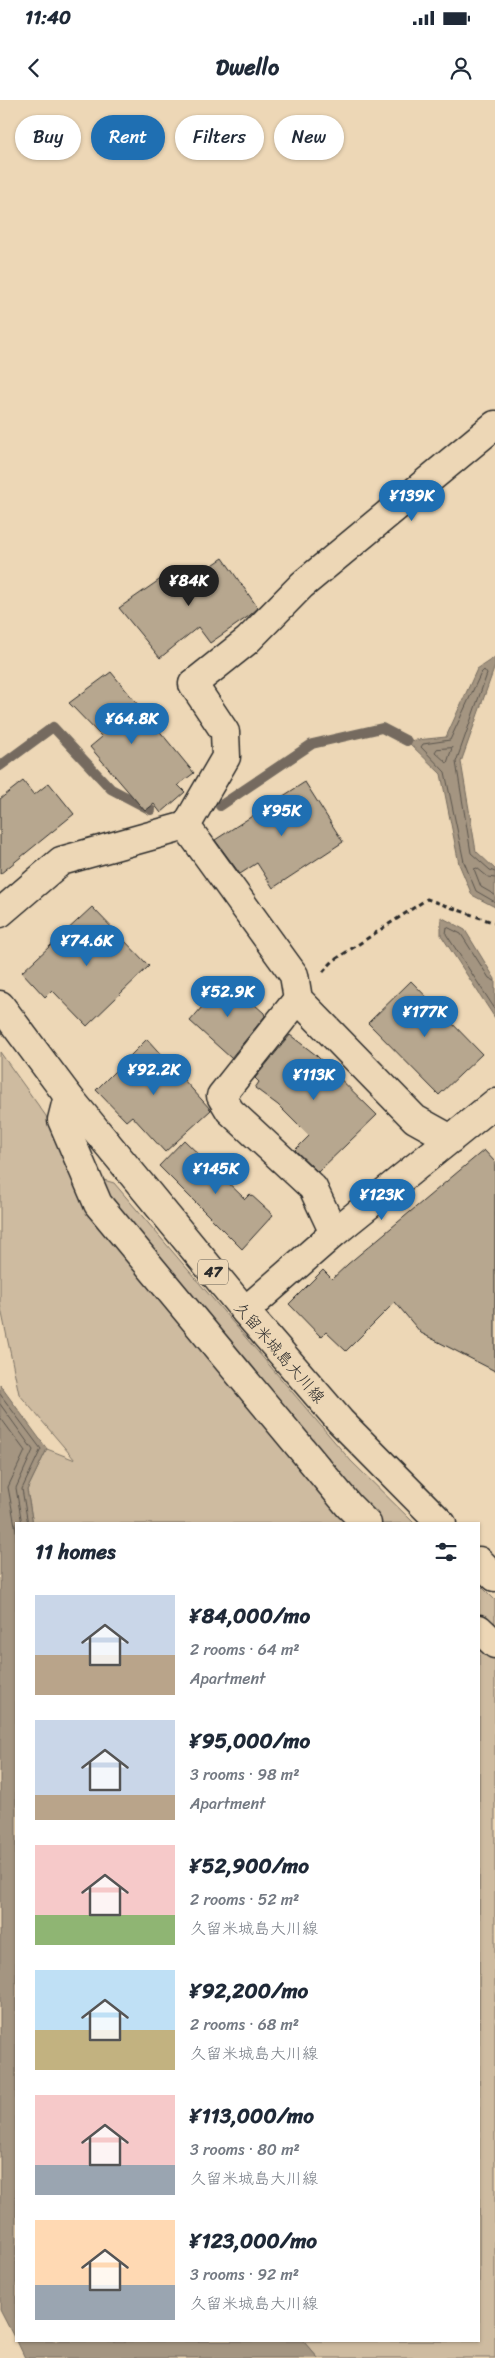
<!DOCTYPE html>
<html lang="en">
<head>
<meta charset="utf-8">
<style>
  body { margin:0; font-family:Sriracha,"Klee One",sans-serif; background:#f2f2f3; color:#1f2937; height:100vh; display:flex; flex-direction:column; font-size:19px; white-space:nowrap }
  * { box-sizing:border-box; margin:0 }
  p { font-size:16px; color:#747a83 }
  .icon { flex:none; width:28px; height:28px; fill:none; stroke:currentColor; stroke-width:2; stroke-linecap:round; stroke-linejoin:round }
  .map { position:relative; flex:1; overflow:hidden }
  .side { position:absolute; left:15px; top:1422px; width:465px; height:820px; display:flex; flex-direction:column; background:#fff; border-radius:0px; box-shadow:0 1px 4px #0004 }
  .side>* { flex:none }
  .guide { position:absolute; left:15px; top:15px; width:465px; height:45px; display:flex; gap:10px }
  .price { position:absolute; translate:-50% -42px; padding:0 11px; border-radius:18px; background:#1f6fb2; color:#fff; font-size:16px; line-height:32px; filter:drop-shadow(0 1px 2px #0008) }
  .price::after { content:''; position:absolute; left:50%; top:30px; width:15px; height:11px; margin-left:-8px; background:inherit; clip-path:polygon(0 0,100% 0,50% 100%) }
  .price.current { background:#222; color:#fff }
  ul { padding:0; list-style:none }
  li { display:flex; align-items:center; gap:15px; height:125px; padding:0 20px }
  li span { display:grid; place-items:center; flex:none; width:140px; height:100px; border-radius:0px; color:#555 }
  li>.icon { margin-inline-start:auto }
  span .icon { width:60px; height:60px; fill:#fffc; stroke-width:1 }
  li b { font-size:21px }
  h2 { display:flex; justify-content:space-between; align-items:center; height:60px; padding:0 20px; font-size:21px }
  .tag { padding:0 18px; border-radius:22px; background:#fff; box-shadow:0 1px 4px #0004; font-size:18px; line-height:45px }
  .tag.current { background:#1f6fb2; color:#fff }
  .status { display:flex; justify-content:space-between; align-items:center; height:35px; padding:0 25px; background:#fff; direction:ltr }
  .status svg { height:14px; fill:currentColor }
  header { display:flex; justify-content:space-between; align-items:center; height:65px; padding:0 20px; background:#fff; font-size:22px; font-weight:700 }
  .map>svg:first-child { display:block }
  .green { fill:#cebba0; stroke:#7c7366 }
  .water { fill:#a49581; stroke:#746b5f }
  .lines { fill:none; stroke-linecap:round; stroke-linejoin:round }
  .shore { stroke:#5b554d; stroke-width:1 }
  .stream { stroke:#746b5f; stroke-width:10 }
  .building { fill:#b7a78f; stroke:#2b2b2b }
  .minor-casing { stroke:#2b2b2b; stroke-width:31 }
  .major-casing { stroke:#2b2b2b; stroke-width:31 }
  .path { stroke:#2b2b2b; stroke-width:3; stroke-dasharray:5 4; stroke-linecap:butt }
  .minor { stroke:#edd7b6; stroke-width:28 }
  .major { stroke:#edd7b6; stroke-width:28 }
  .labels { text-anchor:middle; stroke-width:4; stroke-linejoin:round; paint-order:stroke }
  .shield { fill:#edd7b6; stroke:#655f55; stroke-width:1 }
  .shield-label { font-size:15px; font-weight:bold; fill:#2b2b2b }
  .street-label { font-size:16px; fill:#2b2b2b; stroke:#edd7b6 }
</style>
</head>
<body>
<div class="status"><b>11:40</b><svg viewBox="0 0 49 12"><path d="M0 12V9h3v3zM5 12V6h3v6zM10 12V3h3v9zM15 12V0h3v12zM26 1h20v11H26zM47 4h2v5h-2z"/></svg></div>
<header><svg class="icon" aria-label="back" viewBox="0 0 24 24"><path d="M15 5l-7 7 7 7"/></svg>Dwello<svg class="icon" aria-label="person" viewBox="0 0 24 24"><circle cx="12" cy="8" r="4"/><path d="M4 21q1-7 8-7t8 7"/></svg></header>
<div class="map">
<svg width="495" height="2258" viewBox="0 0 495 2258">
  <rect width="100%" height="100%" fill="#edd7b6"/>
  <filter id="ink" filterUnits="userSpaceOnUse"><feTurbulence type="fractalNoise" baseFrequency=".02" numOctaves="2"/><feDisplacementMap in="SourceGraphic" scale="10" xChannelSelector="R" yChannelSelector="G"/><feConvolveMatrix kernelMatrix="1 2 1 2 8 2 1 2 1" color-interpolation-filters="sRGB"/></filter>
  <g filter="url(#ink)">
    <path class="green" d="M0 952 46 1016 67 1069 114 1083 351 1361 415 1424H33L27 1390 47 1349 75 1360 19 1294 0 1204Z
      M479 1484 495 1500V2258H318L303 2241H479Z"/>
    <path class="water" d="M495 557V566L461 662 476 751 495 769V807L472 795 459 764 441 674 407 641 446 637 477 569Z
      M441 817 465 830 495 879V918L441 835Z
      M0 1285 47 1349 27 1390 33 1424H16V2241L0 2210Z
      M17 2241H303L318 2258H25Z"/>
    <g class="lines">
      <path class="shore" d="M452 648 447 663 435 652 437 649Z
        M495 772 490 770 471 753 456 662 487 574 484 570 481 573 450 640 423 644 421 647 445 672 464 762 476 791 495 802
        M495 778 488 777 477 768 474 769 481 787 495 795
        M495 881 489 878 461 834 447 827 446 834 495 909
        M0 1294 41 1349 22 1389 28 1424
        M0 1304 33 1350 16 1388 22 1424
        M0 1317 25 1351 8 1387 16 1431"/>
      <path class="stream" d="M0 666 53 627 111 689 151 710
        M220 706 312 644 382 628 407 641"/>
    </g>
    <path class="building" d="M223 458 258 508 249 516 210 543 198 527 160 558 119 508 178 467 189 481Z
      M111 572 194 673 178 685 185 692 161 713 154 704 145 711 90 647 102 637 69 603Z
      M23 681 34 695 49 683 74 714 0 774V699Z
      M305 682 343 742 273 788 257 763 240 774 215 740Z
      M92 807 149 866 87 926 52 890 45 897 22 872Z
      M226 879 264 913 265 916 231 958 190 921Z
      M411 881 482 954 439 995 368 923Z
      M290 935 316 955 377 1015 318 1072 295 1050 309 1036 278 1005 255 988 259 982 255 978Z
      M147 939 211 1010 165 1052 132 1016 126 1021 96 990Z
      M184 1040 245 1099 250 1094 273 1115 242 1149 159 1066Z
      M484 1050 495 1062V1271L421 1233 395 1202 346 1251 326 1232 321 1237 289 1204 323 1170 332 1179 348 1164Z"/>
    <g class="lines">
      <g class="minor-casing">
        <path id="minor" d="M0 813 61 761 186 726
          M298 899 415 1019 451 1039
          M68 996 62 1020 98 1104 349 1406 367 1424
          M334 1133 313 1088 230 1011 221 996 298 899 294 875 186 726 226 657 225 632 193 584 247 541 302 485 495 325
          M245 1211 334 1133 495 1003
          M479 1529 495 1544"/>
      </g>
      <g class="major-casing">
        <path id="major" d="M0 905 68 996 245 1211 340 1321 442 1424
          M479 1461 495 1477"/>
      </g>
      <path class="path" d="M323 872 333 861 427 799 495 823"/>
      <use href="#minor" class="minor"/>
      <use href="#major" class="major"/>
    </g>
  </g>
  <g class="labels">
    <rect class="shield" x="198" y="1159.5" width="30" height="25" rx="4"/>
    <g class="shield-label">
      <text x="213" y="1177">47</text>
    </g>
    <g class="street-label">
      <text transform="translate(280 1252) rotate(49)" y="6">久留米城島大川線</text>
    </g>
  </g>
</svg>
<b class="price" style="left:412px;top:422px">¥139K</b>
<b class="price current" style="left:189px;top:507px">¥84K</b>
<b class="price" style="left:132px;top:645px">¥64.8K</b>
<b class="price" style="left:282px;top:737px">¥95K</b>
<b class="price" style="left:87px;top:867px">¥74.6K</b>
<b class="price" style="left:228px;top:918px">¥52.9K</b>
<b class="price" style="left:425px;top:938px">¥177K</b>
<b class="price" style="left:154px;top:996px">¥92.2K</b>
<b class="price" style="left:314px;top:1001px">¥113K</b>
<b class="price" style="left:216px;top:1095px">¥145K</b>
<b class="price" style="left:382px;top:1121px">¥123K</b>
<div class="guide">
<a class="tag">Buy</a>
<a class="tag current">Rent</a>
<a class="tag">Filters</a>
<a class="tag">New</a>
</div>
<section class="side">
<h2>11 homes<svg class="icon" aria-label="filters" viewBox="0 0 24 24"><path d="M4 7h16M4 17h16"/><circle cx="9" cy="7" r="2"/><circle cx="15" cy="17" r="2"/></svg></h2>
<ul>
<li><span style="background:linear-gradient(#c9d6e8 60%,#b9a48a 0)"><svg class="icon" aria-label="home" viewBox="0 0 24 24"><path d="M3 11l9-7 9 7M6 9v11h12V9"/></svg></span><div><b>¥84,000/mo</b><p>2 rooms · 64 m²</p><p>Apartment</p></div></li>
<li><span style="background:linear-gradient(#c9d6e8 75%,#b9a48a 0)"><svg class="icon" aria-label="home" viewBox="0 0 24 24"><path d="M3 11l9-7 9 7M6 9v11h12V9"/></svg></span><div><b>¥95,000/mo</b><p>3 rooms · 98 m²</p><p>Apartment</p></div></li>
<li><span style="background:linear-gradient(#f6c9c9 70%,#8fb573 0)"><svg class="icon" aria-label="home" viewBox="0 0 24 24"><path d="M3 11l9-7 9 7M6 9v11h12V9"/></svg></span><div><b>¥52,900/mo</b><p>2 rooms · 52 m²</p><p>久留米城島大川線</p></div></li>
<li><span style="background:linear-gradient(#bfe0f5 60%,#c2b280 0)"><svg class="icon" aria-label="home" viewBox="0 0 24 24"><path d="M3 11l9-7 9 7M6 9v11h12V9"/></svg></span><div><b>¥92,200/mo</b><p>2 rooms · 68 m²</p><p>久留米城島大川線</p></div></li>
<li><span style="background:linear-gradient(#f6c9c9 70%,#9aa5b1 0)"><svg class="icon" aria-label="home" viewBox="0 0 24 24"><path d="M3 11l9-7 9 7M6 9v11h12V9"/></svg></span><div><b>¥113,000/mo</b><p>3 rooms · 80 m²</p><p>久留米城島大川線</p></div></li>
<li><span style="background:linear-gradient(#ffd9b3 65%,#9aa5b1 0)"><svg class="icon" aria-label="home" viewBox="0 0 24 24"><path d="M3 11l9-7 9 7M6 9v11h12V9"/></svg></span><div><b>¥123,000/mo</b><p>3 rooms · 92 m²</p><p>久留米城島大川線</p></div></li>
</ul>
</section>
</div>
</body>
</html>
